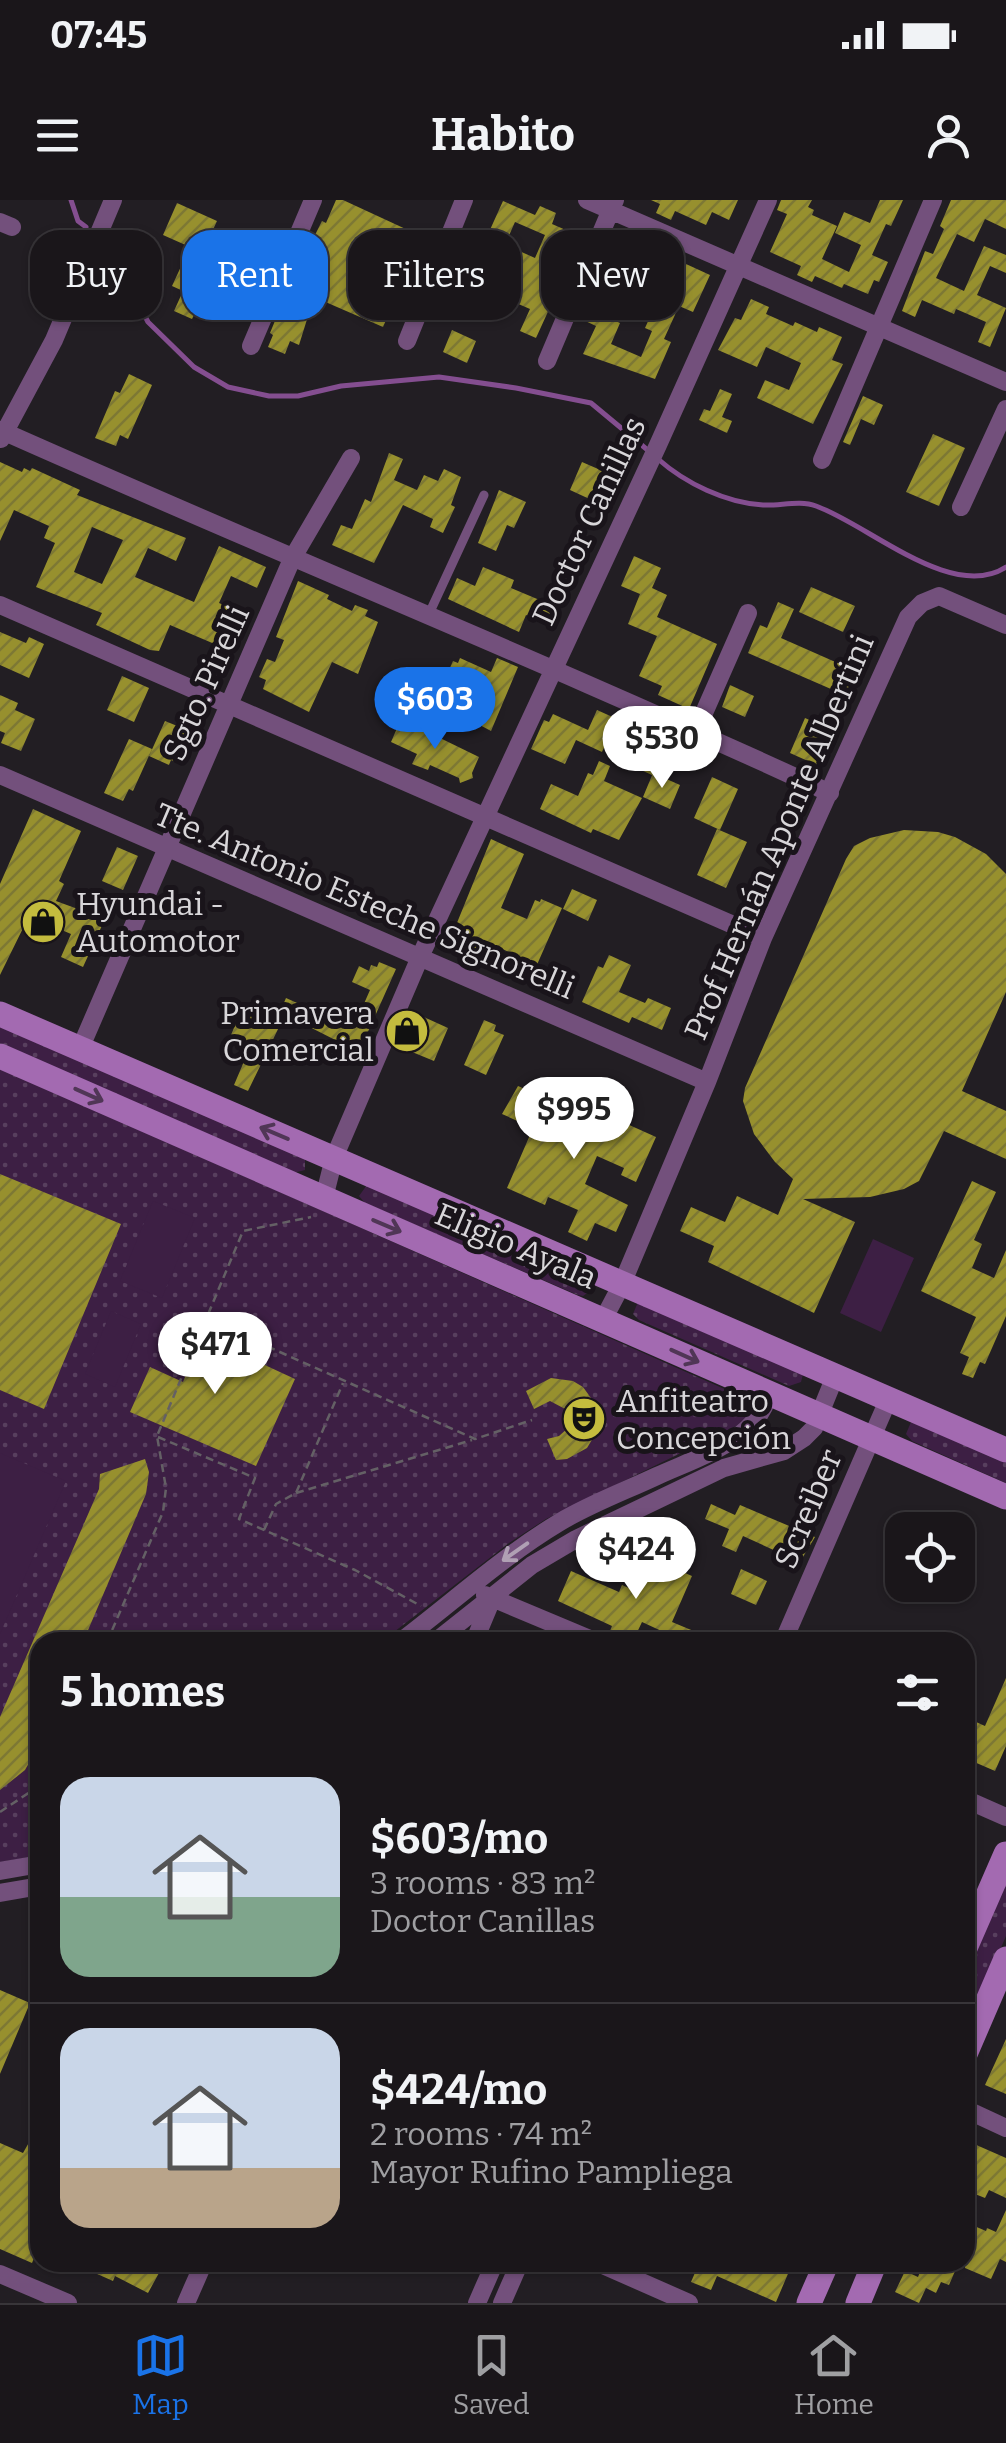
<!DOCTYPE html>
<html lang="en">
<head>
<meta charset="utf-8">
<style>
  body { margin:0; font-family:Bitter,serif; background:#231f23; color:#f1f3f6; height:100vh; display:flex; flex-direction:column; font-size:38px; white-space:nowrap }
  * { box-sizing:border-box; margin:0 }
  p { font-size:32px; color:#9f9fa2 }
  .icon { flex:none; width:55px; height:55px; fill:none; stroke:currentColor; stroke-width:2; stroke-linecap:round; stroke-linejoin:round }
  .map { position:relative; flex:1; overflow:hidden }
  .side { position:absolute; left:30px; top:1432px; width:945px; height:640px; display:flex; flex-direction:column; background:#1a161a; border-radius:30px; box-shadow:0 2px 8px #0004,0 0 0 2px #383539 }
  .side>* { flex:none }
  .guide { position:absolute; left:30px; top:30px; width:948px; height:90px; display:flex; gap:20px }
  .tools { position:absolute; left:885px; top:1312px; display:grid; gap:20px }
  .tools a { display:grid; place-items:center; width:90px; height:90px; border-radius:20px; background:#1a161a; box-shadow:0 2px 8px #0004,0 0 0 2px #383539; font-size:50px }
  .price { position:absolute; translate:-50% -85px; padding:0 22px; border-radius:35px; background:#fff; color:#222; font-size:32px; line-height:65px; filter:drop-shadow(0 2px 5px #0008) }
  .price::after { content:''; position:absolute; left:50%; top:60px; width:30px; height:22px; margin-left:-15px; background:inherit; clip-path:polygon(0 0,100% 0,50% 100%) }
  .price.on { background:#1a73e8; color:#fff }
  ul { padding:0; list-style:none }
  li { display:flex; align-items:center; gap:30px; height:250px; padding:0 30px }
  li+li { border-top:2px solid #383539 }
  li span { display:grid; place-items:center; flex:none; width:280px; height:200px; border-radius:30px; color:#555 }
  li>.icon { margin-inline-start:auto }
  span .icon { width:120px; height:120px; fill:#fffc; stroke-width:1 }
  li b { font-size:42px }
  h2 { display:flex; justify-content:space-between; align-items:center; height:120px; padding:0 30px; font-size:42px }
  .chip { padding:0 35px; border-radius:30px; background:#1a161a; box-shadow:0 2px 8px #0004,0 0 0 2px #383539; font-size:35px; line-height:90px }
  .chip.on { background:#1a73e8; color:#fff }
  .status { display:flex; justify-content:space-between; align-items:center; height:70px; padding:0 50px; background:#1a161a; direction:ltr }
  .status svg { height:28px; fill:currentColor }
  header { display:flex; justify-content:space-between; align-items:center; height:130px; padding:0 30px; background:#1a161a; font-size:45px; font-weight:700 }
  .menu { display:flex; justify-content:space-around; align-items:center; height:140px; border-top:2px solid #383539; background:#1a161a; font-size:28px; color:#9f9fa2 }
  .menu a { display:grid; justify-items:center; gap:5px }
  .menu .on { color:#1a73e8 }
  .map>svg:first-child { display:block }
  .park { fill:url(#park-dots) }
  .pitch { fill:#3d1f44 }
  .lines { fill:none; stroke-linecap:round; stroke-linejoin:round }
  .stream { stroke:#844e90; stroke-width:5 }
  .building { fill:url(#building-hatch); fill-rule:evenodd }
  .path { stroke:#646065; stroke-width:2.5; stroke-dasharray:8 5; stroke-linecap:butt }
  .lane { stroke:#73507c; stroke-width:9 }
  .street { stroke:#73507c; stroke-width:18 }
  .secondary { stroke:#a36ab1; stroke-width:25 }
  .oneway { stroke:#503656 }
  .oneway2 { stroke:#b0a0b4 }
  .labels { text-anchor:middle; stroke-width:10; stroke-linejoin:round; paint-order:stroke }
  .street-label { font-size:32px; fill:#d8d6d9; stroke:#19141a }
  .poi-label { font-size:32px; fill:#d8d6d9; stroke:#19141a; text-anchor:start }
</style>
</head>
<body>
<div class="status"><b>07:45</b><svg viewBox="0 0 49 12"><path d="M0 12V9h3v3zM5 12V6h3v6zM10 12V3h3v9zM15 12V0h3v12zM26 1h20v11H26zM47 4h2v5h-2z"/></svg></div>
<header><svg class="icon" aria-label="menu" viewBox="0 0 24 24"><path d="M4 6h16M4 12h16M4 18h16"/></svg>Habito<svg class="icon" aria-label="person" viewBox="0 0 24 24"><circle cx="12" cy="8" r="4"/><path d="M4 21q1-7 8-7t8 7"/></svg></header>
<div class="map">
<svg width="1006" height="2103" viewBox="0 0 1006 2103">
  <defs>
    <pattern id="park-dots" width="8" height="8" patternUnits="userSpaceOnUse" patternTransform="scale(2.5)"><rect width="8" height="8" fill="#3d1f44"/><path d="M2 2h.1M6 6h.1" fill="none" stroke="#583f5e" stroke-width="1.8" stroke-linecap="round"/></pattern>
    <pattern id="building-hatch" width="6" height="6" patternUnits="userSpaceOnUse" patternTransform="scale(2.5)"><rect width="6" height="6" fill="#97902e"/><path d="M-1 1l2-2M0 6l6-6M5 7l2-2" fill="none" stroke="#7d7834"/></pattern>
  </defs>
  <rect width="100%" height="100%" fill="#221e23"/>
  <path class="park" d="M0 821 305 957V970L293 973 0 843Z
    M0 868 756 1203 758 1207 736 1226 546 1319 509 1343 381 1442H40V1655L0 1662Z
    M367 985 589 1082 590 1091 583 1096 578 1095 365 1003 359 996Z
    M638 1102 803 1174 801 1182 789 1186 639 1120 633 1114Z
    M911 1222 1006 1260V1283L912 1241 906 1234Z
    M1006 1672V1736L965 1831V1767Z"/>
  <path class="pitch" d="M153 1001 195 1018 162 1098 120 1081Z
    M873 1039 914 1058 881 1132 840 1113Z
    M111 1111 141 1124 115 1187 85 1174Z
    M0 1253 66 1281 0 1434Z"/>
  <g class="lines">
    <path class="stream" d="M71 0 78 21 86 27
      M107 43 148 122 194 167 228 187 269 196H298L341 186 439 177 516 188 591 203 650 252
      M658 259C685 283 726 303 763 305 780 306 800 300 816 306 869 325 952 402 1006 367"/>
  </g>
  <path class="building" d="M336 0H343L410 31 379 104 391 109 383 127 314 97 299 145 290 141 285 154 268 147 273 135 270 133 279 111 282 112 309 42 311 43 322 21 326 23Z
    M651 0H738L729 20 712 12 706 25 675 11 671 20 656 13 660 4Z
    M781 0H812L808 7 814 10 812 15 837 26 822 59 849 72 861 45 835 33 844 12 870 23 880 0H903L891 26 886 24 872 55 888 62 879 82 874 80 868 94 844 84 842 88 815 76 812 82 797 75 801 66 770 52 787 14 777 10Z
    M951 0H1006V29L985 19 974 42 957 34 936 78 964 91 984 46 1006 55V73L990 66 977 95 1006 108 990 147 978 142 986 122 956 109 954 114 922 100 915 117 902 111 925 51 933 54 944 29 940 26Z
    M503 1 535 15 540 6 556 13 552 24 582 37 536 138 520 131 530 109 507 99 518 75 497 66 506 45 535 58 545 35 515 22 507 40 489 32Z
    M177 3 217 21 199 60 230 73 250 31 264 37 256 54 272 62 261 85 256 83 251 94 230 85 214 119 196 111 192 119 174 111 183 91 172 86 190 47 163 35Z
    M613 37 659 58 662 53 710 75 693 112 679 106 664 139 671 142 655 179 583 154 596 126 579 118 594 82 609 88 598 113 620 123 611 144 641 157 652 131 645 128 654 108 639 102 642 95 604 78 613 58 605 55Z
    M462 78 491 91 482 112 472 107 467 119 450 111Z
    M751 99 769 107 766 114 793 126 795 122 817 132 819 127 842 137 832 160 843 164 813 224 757 198 765 180 789 190 801 163 766 147 757 167 718 150 735 118 741 120Z
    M452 130 476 141 467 163 443 152Z
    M129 174 152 185 128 239 120 235 116 246 95 238 115 191 120 193Z
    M720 189 732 194 722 217 732 221 727 233 699 220 704 209 710 211Z
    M863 196 883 205 874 225 861 219 850 245 843 242Z
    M933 234 965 248 939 306 906 292Z
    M389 253 403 259 394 280 417 290 424 275 438 281 444 269 461 277 451 305 455 307 443 333 430 327 433 319 403 305 374 363 332 345 341 325 352 329 365 299 371 302Z
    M0 262 22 272 24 268 30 271 32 268 80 290 77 295 186 338 176 361 148 348 135 377 194 402 219 346 266 367 257 388 231 376 219 403 244 414 231 451 170 425 159 451 150 450 96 425 102 413 36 387 55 343 44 338 49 326 14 310 0 341ZM92 327 123 340 102 384 74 372Z
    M582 262 612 275 605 291 615 295 609 308 570 290Z
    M499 290 526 302 514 328 507 325 496 351 478 343Z
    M634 356 661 368 652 388 667 395 657 417 717 444 689 509 658 495 662 486 639 476 657 436 628 424 640 394 621 386Z
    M483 367 514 380 511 388 561 409 554 427 526 415 519 432 448 399 457 378 475 386Z
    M298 381 329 395 327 399 352 411 355 405 368 410 365 416 378 422 358 474 332 462 309 512 263 489 266 480 259 477 267 459 275 462 284 440 276 437Z
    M811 387 855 406 843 432 799 412Z
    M778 402 794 409 781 438 858 472 847 496 748 453 760 425 767 428Z
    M0 432 26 443 29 437 44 444 29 478 0 465Z
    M460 458 491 472 497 458 518 467 491 531 435 501 453 461 458 463Z
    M122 476 149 488 134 522 107 510Z
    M730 485 754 496 745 517 722 507Z
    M0 495 18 503 15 510 35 519 21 551 1 543 5 533 0 531Z
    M597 510 617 519 602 552 576 540 565 564 531 549 544 520 549 522 553 514 588 530Z
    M805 518 832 530 819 566 790 553Z
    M401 519 479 557 472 573 473 578 460 583 459 578 430 565 428 570 412 564 417 554 391 542Z
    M165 521 192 532 178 563 171 560 169 565 149 556Z
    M129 539 152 549 133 591 129 589 123 601 104 593Z
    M641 541 662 551 652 575 630 565Z
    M599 561 610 566 604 581 642 598 619 640 593 629 591 633 540 609 551 584 578 596 588 573 593 575Z
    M653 573 680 585 670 609 643 597Z
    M712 577 738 589 720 630 694 618Z
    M33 609 81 631 59 681 64 684 56 701 105 719 83 767 61 757 71 734 29 716 0 775V684Z
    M717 629 747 642 726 688 697 675Z
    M904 630 938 632 955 637 986 654 1006 674V792L962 891 1006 911V959L944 931 919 981 904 989 870 997 803 999 855 1022 814 1113 708 1062 714 1046 680 1031 691 1007 725 1022 737 996 778 1015 793 979 775 962 754 934 743 901 745 888 846 659 854 646 870 638Z
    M491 639 524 654 501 708 527 719 535 700 540 702 541 699 562 708 532 776 506 764 511 753 487 742 480 759 448 745Z
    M117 647 138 656 123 690 102 681Z
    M572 689 597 700 588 721 563 709Z
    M609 755 631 765 619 792 645 803 648 798 671 808 662 830 632 817 629 823 582 802 598 766 603 768Z
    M379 762 396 769 359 852 280 812 286 798 335 820 341 807 359 815 370 790 352 782 359 766 369 771 371 765 377 767Z
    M242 809 280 825 248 891 234 885 248 852 228 842Z
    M415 813 448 828 434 861 400 847Z
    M484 820 496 825 494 831 504 835 486 875 464 865Z
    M518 886 539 895 534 907 598 936 607 915 656 937 636 982 621 975 624 968 597 956 585 984 628 1005 616 1032 595 1023 587 1041 568 1032 578 1010 548 997 545 1005 507 988 533 928 502 914Z
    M0 974 121 1024 44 1209 0 1190Z
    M972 981 996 992 974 1040 982 1044 972 1068 994 1078 1006 1050V1116L985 1164 980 1162 973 1178 962 1174 969 1157 960 1153 976 1117 921 1091Z
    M170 1121 295 1179 256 1266 130 1212 150 1167 183 1182 193 1158 160 1144Z
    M551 1178 573 1181 583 1187 596 1205 598 1216 593 1238 587 1248 567 1259 556 1260 547 1239 559 1236 568 1228 567 1210 550 1201 534 1209 526 1191Z
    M145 1259 149 1272 146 1294 83 1442H40V1543L25 1570 0 1590V1517L99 1289 100 1274Z
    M711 1304 735 1315 740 1305 815 1337 800 1362 743 1336 736 1352 722 1346 729 1329 705 1319Z
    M637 1352 692 1376 672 1422 720 1442H664L668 1434 642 1422 633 1441 610 1431 612 1426 558 1401 571 1371 619 1392 622 1385 638 1392 648 1370 632 1363Z
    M741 1369 767 1381 756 1405 731 1394Z
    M1006 1478V1546L995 1571 965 1558V1517L985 1526Z
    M0 1790 30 1803 0 1874Z
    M1006 1839V1894L985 1885Z
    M40 1923V2044L32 2063 0 2049V1943L23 1953Z
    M965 1940 1006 1958V1998L989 1990 985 1998 965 1990Z
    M1006 2010V2062L1000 2059 991 2079 965 2068V2022L986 2031 987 2028 996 2032Z
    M70 2062H165L148 2093 115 2076 113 2081Z
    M685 2062H793L776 2102 717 2076 711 2090 691 2082 697 2068Z
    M924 2062H959L949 2085 941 2082 936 2093 926 2088 919 2103 895 2092 905 2071 918 2077Z"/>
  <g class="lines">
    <path class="path" d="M208 1120 475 1239 532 1220
      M158 1237 255 1278 239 1319 355 1370 421 1406
      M296 1293 472 1240
      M264 1330 276 1304 296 1293 343 1183
      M107 1442 163 1312 166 1288 157 1236 243 1031 311 1017
      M373 1442 384 1434
      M0 1612 33 1590 40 1581"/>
    <path class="lane" d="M428 416 484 295"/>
    <path class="street" d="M587 0 1006 182
      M0 22 12 27
      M407 141 464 0
      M251 146 313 0
      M547 161 615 0
      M0 230C276 353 556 466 830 593
      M1 239 54 140 113 0
      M822 260 933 0
      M961 307 1006 209
      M0 405 763 738
      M696 531 748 413
      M0 575 707 882
      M80 849 292 359 351 258
      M324 998 334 958 420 757 658 245 768 0
      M603 1120 622 1084 707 882 763 738 908 417 922 403 939 396 1006 425
      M485 1395 597 1442
      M400 1442C453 1402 503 1356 560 1322 590 1304 625 1291 657 1276 698 1257 757 1241 769 1193
      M435 1442 532 1365 576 1339 724 1268 784 1251 804 1238 814 1228 836 1174
      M474 1442 492 1399
      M783 1442 889 1198
      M965 1599 1006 1617
      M0 1671 40 1664
      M0 1693 40 1686
      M965 1909 1006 1928
      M596 2062 689 2103
      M0 2074 68 2103
      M186 2103 204 2062
      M477 2103 495 2062
      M502 2103 520 2062"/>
    <path class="secondary" d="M0 814 1006 1250
      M0 856 1006 1297
      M965 1748 1006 1654
      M965 1854 1006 1759
      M809 2103 827 2062
      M858 2103 875 2062"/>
  </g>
  <defs><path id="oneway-shaft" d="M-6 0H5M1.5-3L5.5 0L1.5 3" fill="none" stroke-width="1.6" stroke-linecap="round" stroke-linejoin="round" transform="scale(2.5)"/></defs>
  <g class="oneway">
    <use href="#oneway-shaft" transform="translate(89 895) rotate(24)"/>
    <use href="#oneway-shaft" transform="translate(274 933) rotate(-157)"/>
    <use href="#oneway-shaft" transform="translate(387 1026) rotate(23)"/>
    <use href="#oneway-shaft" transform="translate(685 1156) rotate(24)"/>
  </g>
  <use class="oneway2" href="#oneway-shaft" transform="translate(515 1352) rotate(145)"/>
  <defs>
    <g id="shop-disc" transform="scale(2.25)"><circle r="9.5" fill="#c4bc3e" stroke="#19141a"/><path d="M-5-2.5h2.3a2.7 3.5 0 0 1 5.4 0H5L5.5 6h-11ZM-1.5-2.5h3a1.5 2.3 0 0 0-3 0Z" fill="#111"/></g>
    <g id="theatre-disc" transform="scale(2.25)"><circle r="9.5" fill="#c4bc3e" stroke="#19141a"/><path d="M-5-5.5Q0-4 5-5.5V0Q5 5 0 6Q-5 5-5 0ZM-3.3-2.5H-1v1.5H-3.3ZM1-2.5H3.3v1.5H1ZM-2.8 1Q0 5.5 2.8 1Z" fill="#111"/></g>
  </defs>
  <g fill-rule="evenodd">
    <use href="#shop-disc" x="43" y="722"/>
    <use href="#shop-disc" x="407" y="831"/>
    <use href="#theatre-disc" x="584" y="1219"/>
  </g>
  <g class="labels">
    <g class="street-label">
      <text transform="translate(589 321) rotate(-65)" y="11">Doctor Canillas</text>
      <text transform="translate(206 483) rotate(-66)" y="11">Sgto. Pirelli</text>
      <text transform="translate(779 637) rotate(-67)" y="11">Prof Hernán Aponte Albertini</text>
      <text transform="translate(365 701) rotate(23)" y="11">Tte. Antonio Esteche Signorelli</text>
      <text transform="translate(516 1046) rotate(23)" y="11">Eligio Ayala</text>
      <text transform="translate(808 1309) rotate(-67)" y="11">Screiber</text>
    </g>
    <g class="poi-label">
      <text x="76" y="715">Hyundai -<tspan x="76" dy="37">Automotor</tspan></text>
      <text x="374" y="824" text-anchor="end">Primavera<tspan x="374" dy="37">Comercial</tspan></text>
      <text x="616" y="1212">Anfiteatro<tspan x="616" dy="37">Concepción</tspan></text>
    </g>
  </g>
</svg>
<div class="tools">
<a><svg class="icon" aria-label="locate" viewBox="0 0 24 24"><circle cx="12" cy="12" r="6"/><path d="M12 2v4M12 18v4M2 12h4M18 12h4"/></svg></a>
</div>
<b class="price on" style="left:435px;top:552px">$603</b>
<b class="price" style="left:662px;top:591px">$530</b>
<b class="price" style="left:574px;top:962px">$995</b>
<b class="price" style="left:215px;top:1197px">$471</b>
<b class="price" style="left:636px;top:1402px">$424</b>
<div class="guide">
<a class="chip">Buy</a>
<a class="chip on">Rent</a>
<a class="chip">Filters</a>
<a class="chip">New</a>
</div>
<section class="side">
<h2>5 homes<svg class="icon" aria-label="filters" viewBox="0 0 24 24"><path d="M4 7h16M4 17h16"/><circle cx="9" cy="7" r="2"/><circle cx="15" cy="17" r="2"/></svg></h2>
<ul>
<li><span style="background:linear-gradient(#c9d6e8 60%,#7fa58c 0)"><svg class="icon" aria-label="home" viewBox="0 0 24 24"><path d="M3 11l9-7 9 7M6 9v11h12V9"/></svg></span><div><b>$603/mo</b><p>3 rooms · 83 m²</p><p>Doctor Canillas</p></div></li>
<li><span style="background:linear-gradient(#c9d6e8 70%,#b9a48a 0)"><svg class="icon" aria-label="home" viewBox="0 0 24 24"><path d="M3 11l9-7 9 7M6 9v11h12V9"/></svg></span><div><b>$424/mo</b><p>2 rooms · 74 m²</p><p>Mayor Rufino Pampliega</p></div></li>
</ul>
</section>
</div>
<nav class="menu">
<a class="on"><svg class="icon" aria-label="map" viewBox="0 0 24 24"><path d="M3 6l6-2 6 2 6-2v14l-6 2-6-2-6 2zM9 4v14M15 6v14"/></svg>Map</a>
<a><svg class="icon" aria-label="saved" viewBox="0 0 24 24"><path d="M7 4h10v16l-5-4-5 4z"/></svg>Saved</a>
<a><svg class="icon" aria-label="home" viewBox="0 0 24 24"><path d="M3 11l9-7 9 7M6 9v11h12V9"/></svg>Home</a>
</nav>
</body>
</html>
